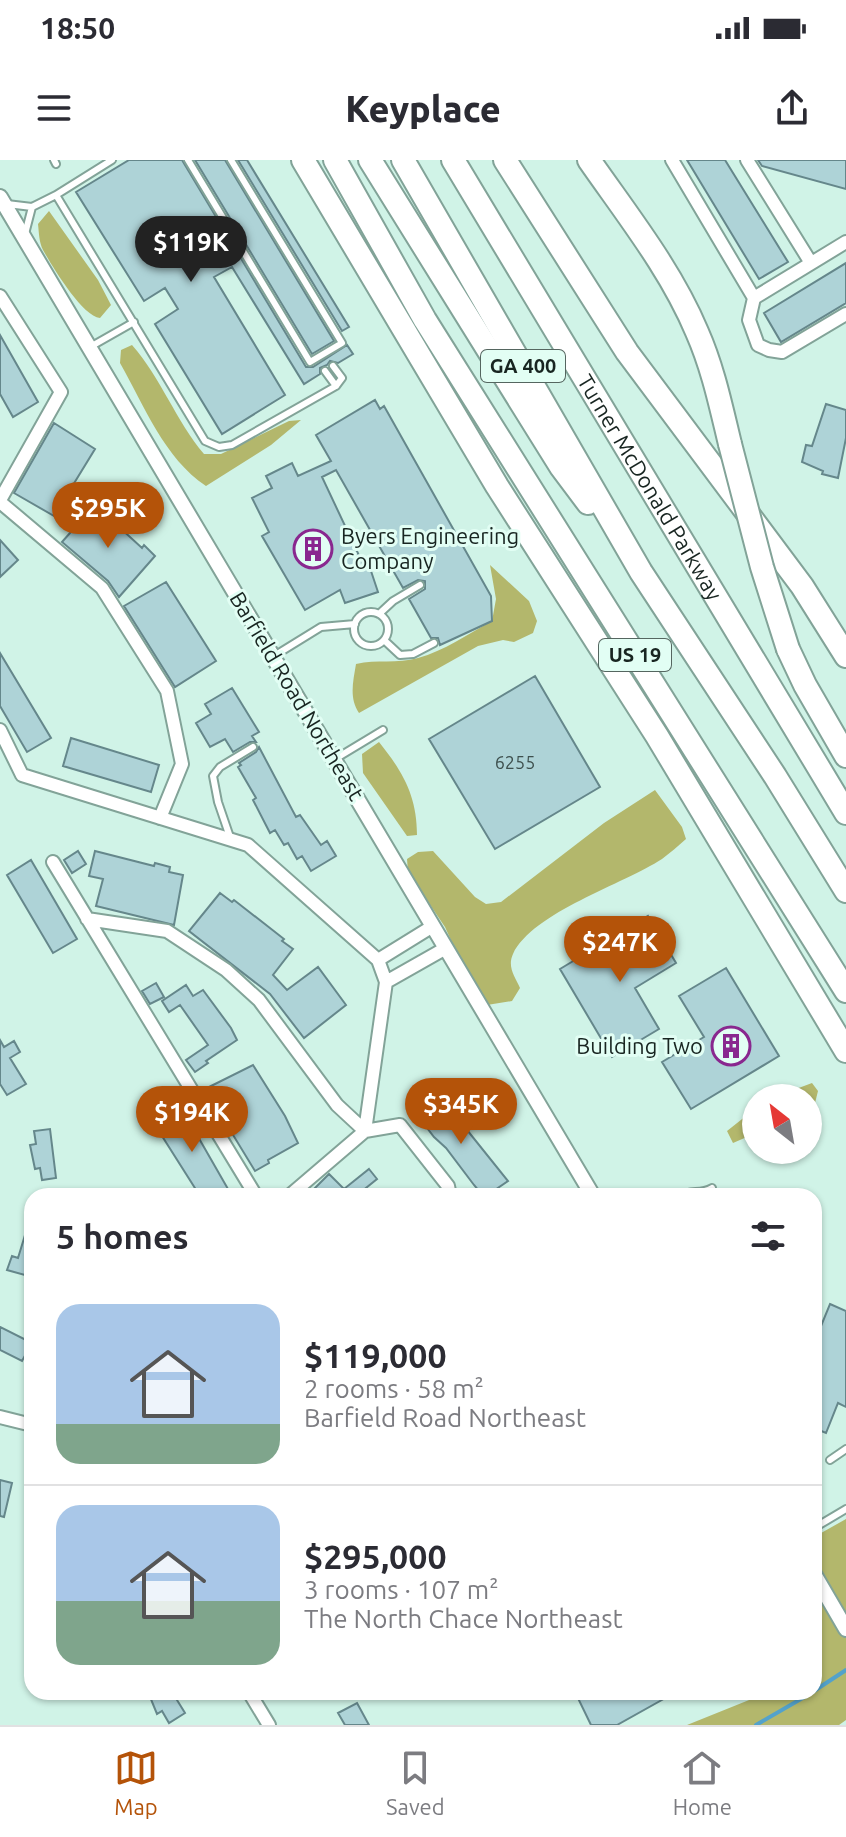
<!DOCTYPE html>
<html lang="en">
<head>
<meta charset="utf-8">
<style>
  body { margin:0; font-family:Ubuntu,sans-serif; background:#f7f7f7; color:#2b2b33; height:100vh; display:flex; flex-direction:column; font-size:30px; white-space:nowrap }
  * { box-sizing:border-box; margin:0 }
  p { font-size:26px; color:#7c7c81 }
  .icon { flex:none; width:44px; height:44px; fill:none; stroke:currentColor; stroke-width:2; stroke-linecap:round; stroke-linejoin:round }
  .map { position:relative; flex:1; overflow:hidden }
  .sheet { position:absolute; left:24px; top:1028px; width:798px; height:512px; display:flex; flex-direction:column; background:#fff; border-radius:24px; box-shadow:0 2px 6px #0004 }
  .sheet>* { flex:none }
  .needle { width:52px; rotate:329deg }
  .tools { position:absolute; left:742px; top:924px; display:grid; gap:16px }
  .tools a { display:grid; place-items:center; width:80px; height:80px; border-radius:50%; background:#fff; box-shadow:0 2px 6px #0004; font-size:40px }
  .price { position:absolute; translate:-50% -68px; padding:0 18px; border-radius:28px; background:#b45309; color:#fff; font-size:26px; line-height:52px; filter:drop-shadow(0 2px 4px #0008) }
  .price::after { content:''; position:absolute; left:50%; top:48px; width:24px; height:18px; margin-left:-12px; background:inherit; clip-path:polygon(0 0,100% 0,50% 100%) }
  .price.current { background:#222; color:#fff }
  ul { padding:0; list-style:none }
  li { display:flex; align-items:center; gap:24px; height:200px; padding:0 32px }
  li+li { border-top:2px solid #e1e1e2 }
  li span { display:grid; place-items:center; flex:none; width:224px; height:160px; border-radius:24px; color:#555 }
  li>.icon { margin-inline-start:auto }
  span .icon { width:96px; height:96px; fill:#fffc; stroke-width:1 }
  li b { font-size:34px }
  h2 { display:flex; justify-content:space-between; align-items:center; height:96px; padding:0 32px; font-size:34px }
  .status { display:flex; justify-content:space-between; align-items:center; height:56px; padding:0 40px; background:#fff; direction:ltr }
  .status svg { height:22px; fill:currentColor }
  header { display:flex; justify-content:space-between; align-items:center; height:104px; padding:0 32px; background:#fff; font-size:36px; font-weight:800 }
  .dock { display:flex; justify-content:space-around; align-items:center; height:112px; border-top:2px solid #e1e1e2; background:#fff; font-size:22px; color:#7c7c81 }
  .dock a { display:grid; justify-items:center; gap:4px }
  .dock .current { color:#b45309 }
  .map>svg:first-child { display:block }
  .forest { fill:#b3b76c }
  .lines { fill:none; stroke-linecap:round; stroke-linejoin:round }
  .stream { stroke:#53a2cb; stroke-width:4 }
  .building { fill:#aed3d7; stroke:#65878b; stroke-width:2 }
  .service-casing { stroke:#82a398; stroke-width:10 }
  .minor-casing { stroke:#82a398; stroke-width:16 }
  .tertiary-casing { stroke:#82a398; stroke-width:18 }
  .motorway-casing { stroke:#82a398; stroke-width:26 }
  .service { stroke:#fff; stroke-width:6 }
  .minor { stroke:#fff; stroke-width:12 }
  .tertiary { stroke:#fff; stroke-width:14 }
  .motorway { stroke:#fff; stroke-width:22 }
  .motorway-bridge-casing { stroke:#82a398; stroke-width:26; stroke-linecap:butt }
  .motorway-bridge { stroke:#fff; stroke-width:22 }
  .labels { text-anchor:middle; stroke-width:6; stroke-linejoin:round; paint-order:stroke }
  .number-label { font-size:18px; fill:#3e504e }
  .shield { fill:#e2fef4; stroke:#556660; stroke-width:2 }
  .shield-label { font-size:20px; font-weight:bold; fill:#182521 }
  .street-label { font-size:22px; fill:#182521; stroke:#e2fef4 }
  .poi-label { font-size:22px; fill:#182521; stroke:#e2fef4; text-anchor:start }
</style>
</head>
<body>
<div class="status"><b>18:50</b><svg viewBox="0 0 49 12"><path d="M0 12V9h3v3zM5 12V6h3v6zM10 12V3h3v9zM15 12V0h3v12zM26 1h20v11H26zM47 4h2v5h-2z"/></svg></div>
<header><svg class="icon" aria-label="menu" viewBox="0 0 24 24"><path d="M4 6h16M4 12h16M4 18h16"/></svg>Keyplace<svg class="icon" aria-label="share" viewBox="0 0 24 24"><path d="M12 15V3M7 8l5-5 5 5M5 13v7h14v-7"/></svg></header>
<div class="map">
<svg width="846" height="1565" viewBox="0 0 846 1565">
  <rect width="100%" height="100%" fill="#d0f3e7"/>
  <path class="forest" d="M49 51 98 120 111 145 100 158C82 156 52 106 43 90 39 82 39 73 38 64Z
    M132 185C161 218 176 261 204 294H221L289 261 301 260 271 285 206 326C164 298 144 245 120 203L121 190Z
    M490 405 529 441 537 461 533 473 514 482 503 480 478 486 359 553C349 538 353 522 356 504 377 499 397 504 418 498 444 491 468 474 492 461L496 439Z
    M379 582C403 612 417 636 417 675L407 676 363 613 362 594Z
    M655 630 682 667 686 679C678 686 670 693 662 699 624 724 533 752 513 794 507 807 515 817 520 828L512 841 487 845 464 809 445 767 408 712 407 699 418 692 433 691 475 737 486 744 501 742 604 663Z
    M812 923 818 931 815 943 808 946V938H772Z
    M756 948V973L733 983 727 971Z
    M846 1359V1560L839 1565H687L769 1532H814V1377Z"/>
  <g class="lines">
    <path class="stream" d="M814 1531 846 1510
      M756 1565 813 1532"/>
  </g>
  <path class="building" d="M129 0H182L306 207H313L347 185 353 194 338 203 330 201 327 205 320 208V214L304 224 232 107 214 117 285 235 222 274 155 164 178 149 165 128 144 141 76 32Z
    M195 0H225L334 181 312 194Z
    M238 0H247L349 167 342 171Z
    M687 0H725L788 102 759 119Z
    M758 0H846V29L762 6Z
    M846 103V143L781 182 764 153Z
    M0 175 38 242 13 257 0 234Z
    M375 240 380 249 384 246 491 436 492 461 440 485 438 478H431L409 439 425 429V421L418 420 403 428 336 310 322 317 363 404 368 402 378 432 345 443 340 430 305 450 262 376 269 372 252 338 272 328 266 316 292 303 298 316 331 301 316 275Z
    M826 244 846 250V278L838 318 822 314 823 311 802 302 806 285 812 286Z
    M54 263 95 289 54 356 14 333Z
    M95 345 142 388 144 385 155 396 119 437 108 421 62 382Z
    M0 380 18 400 0 417Z
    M166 422 216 501 175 527 124 446Z
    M0 493 51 578 27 592 0 546Z
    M535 516 600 627 495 689 429 579Z
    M232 528 259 572 252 576 256 582H250L233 592 225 579 210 587 196 563 211 554 205 544Z
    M71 578 159 605 151 632 63 606Z
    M259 587 296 657 300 655 321 685 327 681 336 696 311 711 302 696 297 699 288 683 284 685 275 670 270 673 253 640 256 638 238 607 241 605 239 603 256 592Z
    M78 691 86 704 72 713 64 700Z
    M95 691 154 706 155 703 170 707 169 712 183 715 174 765 96 746 103 719 89 716Z
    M31 700 77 779 53 793 7 715Z
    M220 733 232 742 234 740 284 779 282 781 293 789 273 815 287 830 318 807 346 845 304 878 270 834 189 771Z
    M648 756 676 803 635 828 659 869 612 897 560 809Z
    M726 808 779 896 691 949 662 902 704 877 679 836Z
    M156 823 164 837 150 844 142 831Z
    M186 825 193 836 203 830 231 868 237 880 206 901 208 903 195 912 186 900 208 885 180 845 169 852 162 841Z
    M0 880 4 887 14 881 20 892 10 898 26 924 7 935 0 924Z
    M253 905 285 956 298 983 268 1000 269 1003 255 1011 205 929Z
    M439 935 508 1021 486 1036H483L474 1025 446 988 434 977 415 952Z
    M182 944 189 961 232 1036H200L162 976 165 974 157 960Z
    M50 969 56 1018 42 1020 40 1008 35 1009 30 985 36 984 34 971Z
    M369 1009 377 1019 356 1036H307L329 1014 344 1029Z
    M29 1062 32 1063V1117L7 1110 12 1096 18 1098Z
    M830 1144 846 1151V1247L838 1243 826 1273 814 1268V1183Z
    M0 1167 32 1183 22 1201 0 1190Z
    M0 1320 12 1323 4 1357 0 1356Z
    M148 1532H172L185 1553 169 1563 162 1551 157 1554Z
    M575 1532H676L617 1565H591Z
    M357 1543 369 1565H345L338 1553Z"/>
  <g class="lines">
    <g class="service-casing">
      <path id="service" d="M54 0 56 4
        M112 0 56 35 205 281 219 287 232 285 336 226 342 218 333 206
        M188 0 310 202 342 183 231 0
        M7 44 32 47 56 35
        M25 74 32 47
        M90 187 134 162
        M325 211 336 226
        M354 469a17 17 0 1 1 34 0a17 17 0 1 1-34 0Z
        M379 454 393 441 420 425
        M384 480 400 495 413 494 434 483
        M274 496 321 467 355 464
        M335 599 383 570
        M231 680 218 642 213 616 220 607 253 587
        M680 1036C691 1029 700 1035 712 1028
        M830 1300 846 1289
        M814 1368 846 1349"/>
    </g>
    <g class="minor-casing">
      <path id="minor" d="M672 0 754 138
        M747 0 811 103
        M846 82 754 138 749 160 758 185 769 190 782 192 846 154
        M0 136 61 232 0 340
        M0 342 102 428 167 531 182 604 160 658
        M0 570 22 615 248 685 378 800 386 822 365 971 289 1036
        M53 702 256 1036
        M87 759 167 771 226 810 259 840 337 945 365 971 400 965 448 1026 450 1036
        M378 800 433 766
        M386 822 446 788
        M0 1257 32 1265
        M249 1532 269 1565"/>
    </g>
    <g class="tertiary-casing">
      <path id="tertiary" d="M0 37 593 1036
        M814 1414 846 1469"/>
    </g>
    <g class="motorway-casing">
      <g id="motorway">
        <path d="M303 0 497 326 657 576 846 891"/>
        <path d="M335 0 425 160 846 831"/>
        <path d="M370 0 561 307 588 343"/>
        <path d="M403 0 641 412 775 616 846 731"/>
        <path id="s1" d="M453 0 846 653"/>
        <path d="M505 0 627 192 802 426 846 496"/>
        <path d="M589 0C628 56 671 110 697 172 713 208 721 247 730 284"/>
        <path d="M788 489 805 525 846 596"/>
      </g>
    </g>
    <use href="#service" class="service"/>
    <use href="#minor" class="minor"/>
    <use href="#tertiary" class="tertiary"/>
    <use href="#motorway" class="motorway"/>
    <g class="motorway-bridge-casing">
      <path id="motorway-bridge" d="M730 284 762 407 788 489"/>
    </g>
    <use href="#motorway-bridge" class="motorway-bridge"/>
  </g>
  <defs>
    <g id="building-ring" transform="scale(2)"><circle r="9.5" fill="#e2fef4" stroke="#89278f" stroke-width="1.5"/><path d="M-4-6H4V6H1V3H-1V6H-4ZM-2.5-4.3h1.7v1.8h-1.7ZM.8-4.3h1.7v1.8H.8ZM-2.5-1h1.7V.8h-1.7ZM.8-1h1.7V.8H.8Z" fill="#89278f"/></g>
  </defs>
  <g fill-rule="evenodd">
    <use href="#building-ring" x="313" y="389"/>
    <use href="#building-ring" x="731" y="886"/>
  </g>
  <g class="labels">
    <g class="number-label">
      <text x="515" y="609">6255</text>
    </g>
    <g class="shield">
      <rect x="481" y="190" width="84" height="32" rx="6"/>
      <rect x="599" y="479" width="72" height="32" rx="6"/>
    </g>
    <g class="shield-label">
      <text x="523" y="213">GA 400</text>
      <text x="635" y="502">US 19</text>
    </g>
    <g class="street-label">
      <text dy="8" stroke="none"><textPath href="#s1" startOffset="382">Turner McDonald Parkway</textPath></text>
      <text transform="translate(297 536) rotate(59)" y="8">Barfield Road Northeast</text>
    </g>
    <g class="poi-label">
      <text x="341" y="384">Byers Engineering<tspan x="341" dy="25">Company</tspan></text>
      <text x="703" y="894" text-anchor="end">Building Two</text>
    </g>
  </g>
</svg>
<div class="tools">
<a><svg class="needle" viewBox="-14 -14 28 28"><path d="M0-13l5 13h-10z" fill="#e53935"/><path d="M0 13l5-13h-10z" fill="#7c7c81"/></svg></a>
</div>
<b class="price current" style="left:191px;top:124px">$119K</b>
<b class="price" style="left:108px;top:390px">$295K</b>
<b class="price" style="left:620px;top:824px">$247K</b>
<b class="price" style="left:461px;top:986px">$345K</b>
<b class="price" style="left:192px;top:994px">$194K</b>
<section class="sheet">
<h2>5 homes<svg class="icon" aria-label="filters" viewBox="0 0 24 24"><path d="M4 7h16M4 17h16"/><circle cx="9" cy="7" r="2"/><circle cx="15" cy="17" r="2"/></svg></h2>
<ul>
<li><span style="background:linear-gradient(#a9c7e8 75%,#7fa58c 0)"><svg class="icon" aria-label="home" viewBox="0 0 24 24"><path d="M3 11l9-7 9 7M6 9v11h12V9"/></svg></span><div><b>$119,000</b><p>2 rooms · 58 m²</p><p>Barfield Road Northeast</p></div></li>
<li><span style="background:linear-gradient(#a9c7e8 60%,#7fa58c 0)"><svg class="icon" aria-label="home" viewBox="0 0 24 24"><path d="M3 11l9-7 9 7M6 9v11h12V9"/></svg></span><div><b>$295,000</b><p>3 rooms · 107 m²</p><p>The North Chace Northeast</p></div></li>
</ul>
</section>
</div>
<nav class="dock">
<a class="current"><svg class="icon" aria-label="map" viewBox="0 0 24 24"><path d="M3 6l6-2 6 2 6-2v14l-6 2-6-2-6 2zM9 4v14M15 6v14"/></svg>Map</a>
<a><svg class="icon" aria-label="saved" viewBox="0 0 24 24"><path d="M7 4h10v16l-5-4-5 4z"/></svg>Saved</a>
<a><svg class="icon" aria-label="home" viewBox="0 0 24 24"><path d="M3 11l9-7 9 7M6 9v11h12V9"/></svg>Home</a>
</nav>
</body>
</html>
